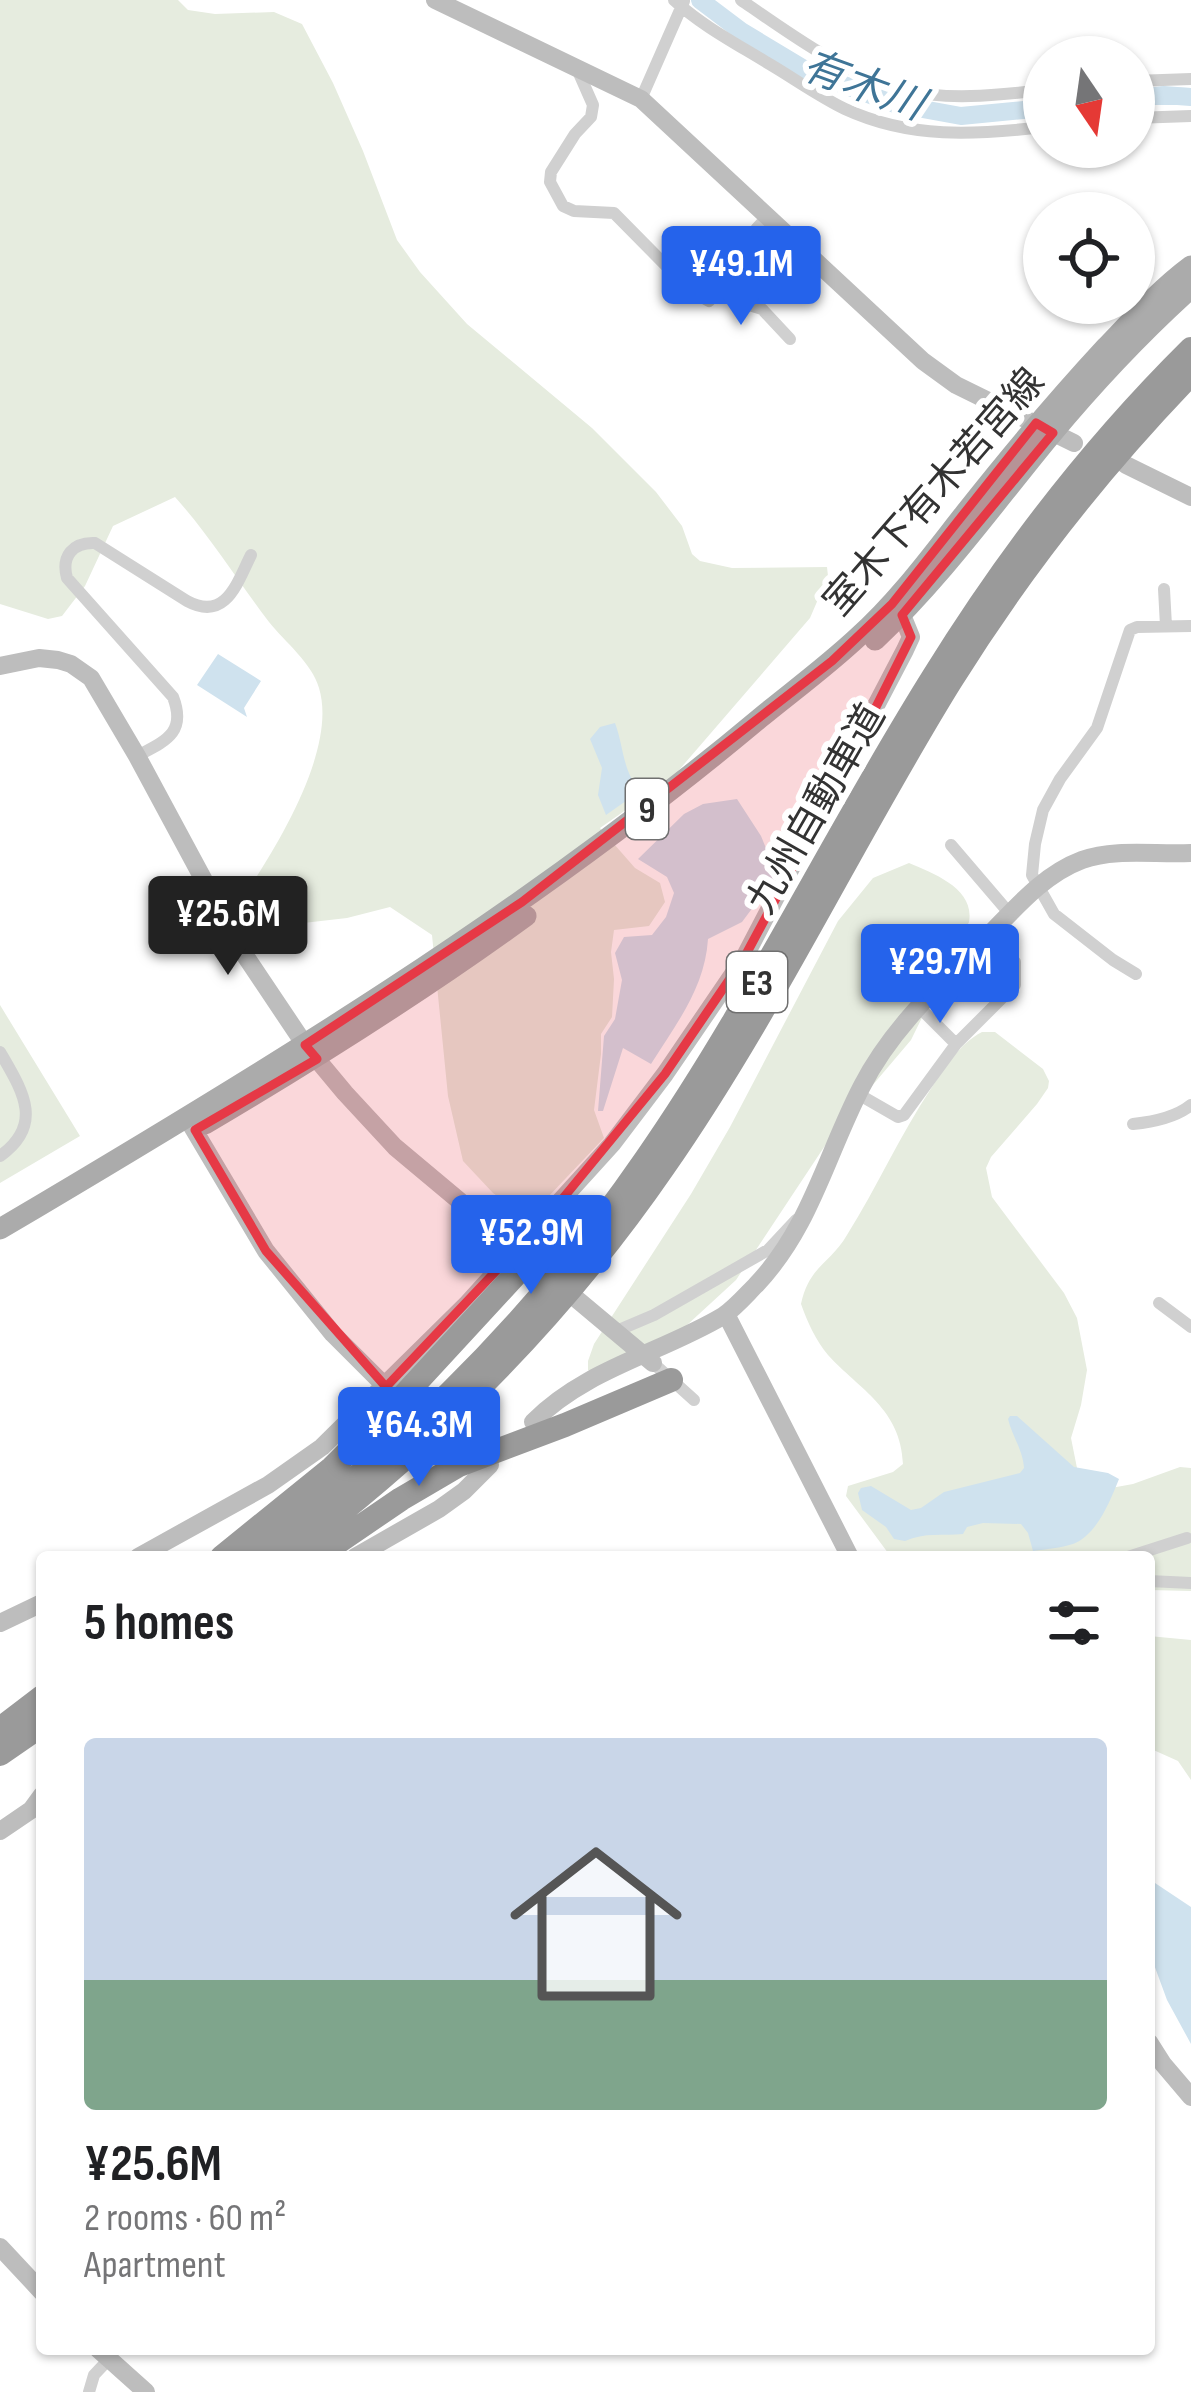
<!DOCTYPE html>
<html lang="en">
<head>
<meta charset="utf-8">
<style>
  body { margin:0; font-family:"Sofia Sans Condensed","Noto Sans JP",sans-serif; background:#f6f6f6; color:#202124; height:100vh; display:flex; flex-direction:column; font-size:45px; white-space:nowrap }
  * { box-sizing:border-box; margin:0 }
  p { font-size:39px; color:#757577 }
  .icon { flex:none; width:66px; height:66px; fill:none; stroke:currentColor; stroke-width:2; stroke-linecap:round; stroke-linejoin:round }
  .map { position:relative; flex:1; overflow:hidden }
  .drawer { position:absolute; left:36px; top:1551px; width:1119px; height:804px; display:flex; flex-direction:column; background:#fff; border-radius:12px; box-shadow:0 3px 9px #0004 }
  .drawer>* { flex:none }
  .needle { width:78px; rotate:167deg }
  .fabs { position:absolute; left:1023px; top:36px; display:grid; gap:24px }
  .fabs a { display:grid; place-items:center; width:132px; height:132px; border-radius:50%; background:#fff; box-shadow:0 3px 9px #0004; font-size:60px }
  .price { position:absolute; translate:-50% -102px; padding:0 27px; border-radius:12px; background:#2563eb; color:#fff; font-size:39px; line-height:78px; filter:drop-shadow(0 3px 6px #0008) }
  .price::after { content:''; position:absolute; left:50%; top:72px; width:36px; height:27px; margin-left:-18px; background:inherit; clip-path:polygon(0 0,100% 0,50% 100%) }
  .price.on { background:#222; color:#fff }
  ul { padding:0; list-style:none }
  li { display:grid; align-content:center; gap:24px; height:636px; padding:0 48px }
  li span { display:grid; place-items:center; height:372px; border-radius:12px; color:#555 }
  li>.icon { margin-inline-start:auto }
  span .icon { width:216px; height:216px; fill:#fffc; stroke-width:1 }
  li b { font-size:51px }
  h2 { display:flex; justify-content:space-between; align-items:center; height:144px; padding:0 48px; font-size:51px }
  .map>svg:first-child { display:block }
  .green { fill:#e6ecdf }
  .water { fill:#cfe2ee }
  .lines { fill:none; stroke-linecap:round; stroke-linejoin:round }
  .river { stroke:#cfe2ee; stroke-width:18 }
  .street { stroke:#d0d0d0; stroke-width:12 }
  .secondary { stroke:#bdbdbd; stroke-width:18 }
  .primary { stroke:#ababab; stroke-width:21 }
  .highway { stroke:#9a9a9a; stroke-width:24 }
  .marked { fill:#e63946; fill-opacity:0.2; stroke:#e63946; stroke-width:9; stroke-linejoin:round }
  .labels { text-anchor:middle; stroke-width:12; stroke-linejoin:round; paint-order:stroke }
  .shield { fill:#fff; stroke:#707070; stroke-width:3 }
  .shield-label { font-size:36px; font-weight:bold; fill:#333 }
  .street-label { font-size:39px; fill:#333; stroke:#fff }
  .water-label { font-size:42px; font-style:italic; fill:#3f7597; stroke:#fff }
</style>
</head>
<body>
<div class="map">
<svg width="1191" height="2392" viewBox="0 0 1191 2392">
  <rect width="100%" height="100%" fill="#fff"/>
  <path class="green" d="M0 0H178L188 10 215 14 274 12 302 24 333 83 363 151 397 240 420 272 467 324 592 428 656 492 682 526 692 554 700 561 732 568 827 567 828 576 810 618 673 777 600 828 635 868 660 883 665 902 649 926 614 930 611 952 614 979 612 1017 601 1034V1054L594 1110 604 1138 528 1218 493 1193 463 1161 448 1096 432 935 390 907 347 918 286 925 231 915C267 863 339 754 319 688 312 663 285 642 269 622 237 580 210 536 175 497L113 526 85 586 62 616 48 619 0 604Z
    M909 863C935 874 975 889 969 922L911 1040 838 1126 736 1280 686 1326 596 1376 588 1370V1361L594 1344 691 1194 730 1127 838 921 873 878Z
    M0 1005 80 1136 0 1183Z
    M982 1032H995L1043 1069 1049 1081 1048 1088 1037 1104 991 1157 986 1168 992 1197 1064 1293 1077 1318 1087 1370 1081 1405 1071 1438 1079 1478 1100 1490 1133 1484 1180 1467 1191 1468V1591L1149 1590V1557H891L846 1496 848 1486 893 1472 903 1464C901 1409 860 1390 828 1355 816 1341 807 1321 801 1304 809 1266 830 1264 847 1235 877 1187 900 1135 932 1087 946 1066 959 1044 982 1032Z
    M1149 1636 1191 1640V1780L1178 1761 1149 1748Z"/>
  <path class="water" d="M1151 87 1191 88V105H1151Z
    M218 654 261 681 244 708 247 717 197 685Z
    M615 723C624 747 622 770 640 791L606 815 598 795 602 768 590 739 600 727Z
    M737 799 761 836 777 875 742 922 708 939C705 988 676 1024 651 1064L623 1048 603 1111H598L604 1036 615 1019 622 980 615 953 624 937 652 935 666 917 674 893 667 877 638 859 684 814 703 804Z
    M1010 1416H1017L1074 1467 1108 1473 1119 1479C1110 1501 1097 1535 1073 1544 1061 1548 1046 1549 1033 1551L1028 1533 1021 1524 983 1523 967 1527 963 1534C943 1536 925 1532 905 1541L894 1539 886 1527 862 1510 858 1493 861 1488 871 1486 911 1510 921 1508 944 1492 1020 1473 1024 1468C1023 1450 1012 1436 1008 1419Z
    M1152 1881 1191 1907V2044L1167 2000 1149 1951V1885Z"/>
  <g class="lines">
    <path class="river" d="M700 0 741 31 809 72 895 104 961 116 1044 108
      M1134 98 1164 95 1191 97"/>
    <path class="street" d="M674 0C701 25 735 43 766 62 792 77 818 96 845 109 910 139 975 135 1044 127
      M741 0C790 34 846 75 904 90 949 101 998 95 1044 90
      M578 71 593 105 591 117 575 134 551 172 550 182 563 206 574 211 614 213 691 291 709 301 731 279 742 250 757 228 768 216
      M1134 81 1191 79
      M641 99 684 1
      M1134 118 1191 116
      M728 282 749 305 762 309 790 339
      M1164 589 1166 626
      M137 756C165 741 187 733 173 697L67 578C61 556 73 542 95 543L187 601C226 622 237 583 251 555
      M951 845 1010 914
      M1136 974 1113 960 1054 914 1032 875 1035 844 1043 810 1060 779 1097 728 1130 630 1137 627 1191 626
      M919 1007 956 1044
      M0 1052C22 1090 45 1124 0 1156
      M858 1094 898 1117 904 1115 956 1044 1015 985V962L990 934
      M1133 1124C1153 1122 1175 1118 1191 1105
      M1159 1303 1191 1327
      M614 1332 654 1315 768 1250 796 1220
      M653 1363 694 1400
      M1128 1557 1187 1538
      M1149 1581 1191 1583
      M89 2392 94 2375 109 2359"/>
    <path class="secondary" d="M435 0 641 99 923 361 956 385 1074 443
      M1126 465 1191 497
      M0 666 39 658 58 660 71 664 91 678 137 756 242 951 305 1045 345 1093 395 1147 653 1363
      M187 1118 266 1251 333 1334 386 1387
      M726 1314 850 1557
      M533 1422C585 1369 661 1353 723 1316 735 1308 746 1295 756 1285 811 1227 826 1155 862 1086 891 1029 940 984 984 940 1014 910 1042 875 1082 860 1116 848 1156 855 1191 853
      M138 1557 268 1485 322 1447 466 1305 612 1144 665 1074 744 958 905 650 911 637 902 615
      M355 1557 439 1509 464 1491 490 1465
      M0 1623 42 1603
      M0 1831 31 1810 42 1795
      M1149 2042 1163 2064 1191 2097
      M0 2247 42 2292
      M98 2349 146 2392"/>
    <path class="primary" d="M875 640C941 578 993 505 1050 436 1094 383 1140 334 1191 288
      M205 1124C315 1059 423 991 526 916
      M0 1229C264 1073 525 915 760 718 793 691 827 666 858 637 899 600 931 556 965 513 1010 456 1056 401 1106 347 1133 319 1160 289 1191 266"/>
    <path class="highway" d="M222 1557 332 1468 397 1403 528 1261
      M254 1557C294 1526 336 1495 375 1462 478 1373 569 1271 646 1159 753 1005 834 835 934 676 1007 558 1092 447 1191 349
      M283 1557C429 1448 559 1319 663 1168 771 1013 851 842 950 682 1019 571 1100 468 1191 374
      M316 1557 401 1499 459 1465 565 1425 671 1380
      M0 1729 42 1697
      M0 1754 42 1725"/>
  </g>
  <path class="marked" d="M1036 423 1053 433 902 615 911 637 839 781 744 958 665 1074 550 1214 386 1387 266 1251 195 1130 317 1059 305 1045 522 902 832 661 892 604Z"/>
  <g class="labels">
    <g class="shield">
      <rect x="626" y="779" width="42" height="60" rx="9"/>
      <rect x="727" y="952" width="60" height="60" rx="9"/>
    </g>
    <g class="shield-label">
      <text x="647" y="822">9</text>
      <text x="757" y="995">E3</text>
    </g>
    <g class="street-label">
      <text transform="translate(933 491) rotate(-49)" y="14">室木下有木若宮線</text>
      <text transform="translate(815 808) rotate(-60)" y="14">九州自動車道</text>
    </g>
    <g class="water-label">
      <text transform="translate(864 84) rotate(20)" y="15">有木川</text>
    </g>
  </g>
</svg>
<div class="fabs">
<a><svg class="needle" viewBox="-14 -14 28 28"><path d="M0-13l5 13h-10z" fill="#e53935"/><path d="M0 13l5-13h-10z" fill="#757577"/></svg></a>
<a><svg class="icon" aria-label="locate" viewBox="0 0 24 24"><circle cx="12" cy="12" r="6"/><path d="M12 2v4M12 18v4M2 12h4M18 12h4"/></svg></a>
</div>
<b class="price" style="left:741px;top:328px">¥49.1M</b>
<b class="price on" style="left:228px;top:978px">¥25.6M</b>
<b class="price" style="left:940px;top:1026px">¥29.7M</b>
<b class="price" style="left:531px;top:1297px">¥52.9M</b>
<b class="price" style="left:419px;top:1489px">¥64.3M</b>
<section class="drawer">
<h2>5 homes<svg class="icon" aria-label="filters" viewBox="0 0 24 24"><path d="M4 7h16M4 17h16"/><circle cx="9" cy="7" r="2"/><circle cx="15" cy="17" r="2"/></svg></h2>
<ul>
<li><span style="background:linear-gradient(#c9d6e8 65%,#7fa58c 0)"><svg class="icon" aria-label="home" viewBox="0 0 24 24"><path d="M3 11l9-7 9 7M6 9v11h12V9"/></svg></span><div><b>¥25.6M</b><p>2 rooms · 60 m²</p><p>Apartment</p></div></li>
</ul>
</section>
</div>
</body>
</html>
